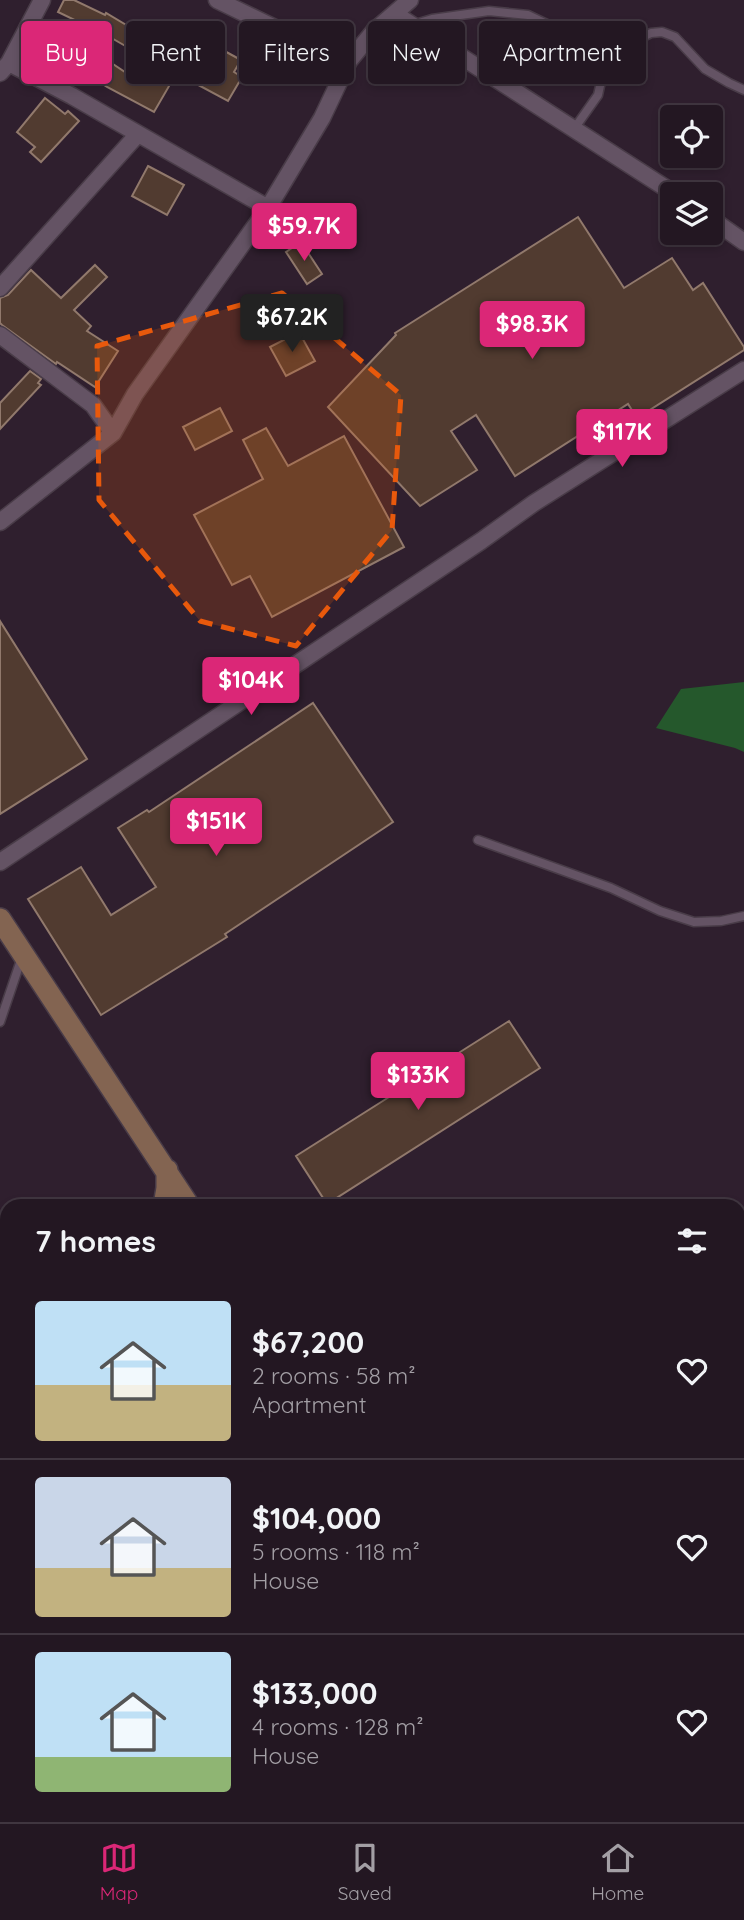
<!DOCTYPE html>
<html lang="en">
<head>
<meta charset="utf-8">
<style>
  body { margin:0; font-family:Quicksand,sans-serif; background:#2b202a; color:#f1f3f6; height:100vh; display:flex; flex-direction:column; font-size:26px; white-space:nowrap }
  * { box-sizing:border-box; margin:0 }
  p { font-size:23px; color:#a39fa5 }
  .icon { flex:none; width:38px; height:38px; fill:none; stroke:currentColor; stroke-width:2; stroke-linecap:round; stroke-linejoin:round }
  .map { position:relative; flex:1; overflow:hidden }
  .drawer { position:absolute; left:0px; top:1199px; width:746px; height:625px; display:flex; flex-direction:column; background:#231722; border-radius:21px 21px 0 0; box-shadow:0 4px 10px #0003,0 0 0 2px #403640 }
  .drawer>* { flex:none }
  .hud { position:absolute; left:21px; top:21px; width:704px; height:63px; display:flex; gap:14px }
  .controls { position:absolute; left:660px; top:105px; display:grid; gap:14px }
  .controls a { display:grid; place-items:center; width:63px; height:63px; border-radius:7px; background:#231722; box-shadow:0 4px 10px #0003,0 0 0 2px #403640; font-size:35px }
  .price { position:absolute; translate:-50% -60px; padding:0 16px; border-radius:7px; background:#db2777; color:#fff; font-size:23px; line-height:46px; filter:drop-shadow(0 2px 4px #0008) }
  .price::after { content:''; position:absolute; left:50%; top:42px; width:21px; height:16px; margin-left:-10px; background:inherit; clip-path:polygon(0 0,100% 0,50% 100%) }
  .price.on { background:#222; color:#fff }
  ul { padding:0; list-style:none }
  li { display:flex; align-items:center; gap:21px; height:175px; padding:0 35px }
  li+li { border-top:2px solid #403640 }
  li span { display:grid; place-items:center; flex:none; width:196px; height:140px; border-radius:7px; color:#555 }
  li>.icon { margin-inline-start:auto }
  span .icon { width:84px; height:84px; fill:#fffc; stroke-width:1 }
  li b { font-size:30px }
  h2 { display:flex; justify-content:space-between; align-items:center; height:84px; padding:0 35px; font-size:30px }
  .pill { padding:0 24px; border-radius:7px; background:#231722; box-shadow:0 4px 10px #0003,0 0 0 2px #403640; font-size:24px; line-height:63px }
  .pill.on { background:#db2777; color:#fff }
  .dock { display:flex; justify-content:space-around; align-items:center; height:98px; border-top:2px solid #403640; background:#231722; font-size:19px; color:#a39fa5 }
  .dock a { display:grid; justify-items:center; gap:4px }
  .dock .on { color:#db2777 }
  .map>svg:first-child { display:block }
  .green { fill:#25582c }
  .building { fill:#513b30; stroke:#91796c; stroke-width:2 }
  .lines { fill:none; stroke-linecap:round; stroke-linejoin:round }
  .lane-casing { stroke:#493c48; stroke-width:11 }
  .street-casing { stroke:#493c48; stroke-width:19 }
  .secondary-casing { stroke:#493c48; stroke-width:24 }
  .lane { stroke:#645364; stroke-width:8 }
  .street { stroke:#645364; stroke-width:16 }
  .secondary { stroke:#836451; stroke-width:21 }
  .marked { fill:#e8590c; fill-opacity:0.2; stroke:#e8590c; stroke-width:5; stroke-dasharray:14 9; stroke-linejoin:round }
</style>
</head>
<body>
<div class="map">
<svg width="744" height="1822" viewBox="0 0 744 1822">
  <rect width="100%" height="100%" fill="#2f1f2e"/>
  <path class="green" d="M744 682V752L735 748 656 728 681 689Z"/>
  <path class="building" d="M64 0H74L105 15 106 13 143 35 134 51 89 25V27L58 12Z
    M219 48 241 60 234 72 242 77 228 101 189 80 203 55 212 60Z
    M92 50 131 76 139 63 172 81 154 112 107 87 79 69Z
    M45 98 65 114 68 111 79 121 41 162 30 152 35 147 17 132Z
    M148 166 184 185 167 215 132 196Z
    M578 217 624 288 672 258 693 290 703 283 744 347V350L637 418 628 404 515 476 476 415 451 431 477 470 420 506 328 407 396 335 395 333Z
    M301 242 322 274 307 284 286 252Z
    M95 265 107 277 74 310 91 326 87 331 118 351 95 387 57 362 56 364 2 325 0 323V298L8 295 31 270 61 298Z
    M299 332 315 361 286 376 270 347Z
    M30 371 41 379 38 383 41 385 0 429V403Z
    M220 408 232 431 195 450 183 427Z
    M266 428 288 466 344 436 404 547 272 617 250 576 232 585 194 515 263 479 243 440Z
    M0 621 87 759 0 814Z
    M313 703 393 822 225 934 227 937 101 1015 28 899 81 867 111 915 156 887 118 828 147 810 149 812Z
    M509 1021 540 1068 327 1204 296 1156Z"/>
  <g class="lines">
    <g class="lane-casing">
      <path id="lane" d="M412 25 432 19 489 11 528 15 551 26 589 55 598 59H606L614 55 641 38 651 33 662 32 675 37 705 69 729 83 744 90
        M574 129 598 95 606 59
        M478 840 611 888 660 911 694 922 721 921 744 916
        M0 1022 22 957
        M0 1350 7 1361
        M0 1537 7 1546
        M259 1816 263 1822"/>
    </g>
    <g class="street-casing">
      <path id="street" d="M217 0 314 47 349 61 374 31 410 0
        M395 14 675 194
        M9 63 72 96 268 208
        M0 73 9 63 42 0
        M710 218 744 242
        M0 288 138 134
        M0 335 93 405 113 433 135 394 268 208 322 118 349 61
        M0 522 113 433
        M0 862 481 541 534 503 744 370
        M738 1300 744 1298
        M521 1816 542 1822"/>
    </g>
    <g class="secondary-casing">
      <path id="secondary" d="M0 919 189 1206
        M164 1206 167 1188V1170
        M0 1337 7 1333"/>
    </g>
    <use href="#lane" class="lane"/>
    <use href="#street" class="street"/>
    <use href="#secondary" class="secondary"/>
  </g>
  <path class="marked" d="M282 293 401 395 392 530 296 646 200 621 99 500 97 346Z"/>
</svg>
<div class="controls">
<a><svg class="icon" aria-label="locate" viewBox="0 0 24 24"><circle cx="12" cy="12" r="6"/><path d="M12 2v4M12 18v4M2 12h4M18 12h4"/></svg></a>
<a><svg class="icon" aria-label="layers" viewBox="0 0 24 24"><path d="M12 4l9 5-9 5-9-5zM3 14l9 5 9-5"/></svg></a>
</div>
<b class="price" style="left:304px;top:263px">$59.7K</b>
<b class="price on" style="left:292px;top:354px">$67.2K</b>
<b class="price" style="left:532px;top:361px">$98.3K</b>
<b class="price" style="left:622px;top:469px">$117K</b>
<b class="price" style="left:251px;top:717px">$104K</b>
<b class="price" style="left:216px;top:858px">$151K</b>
<b class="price" style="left:418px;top:1112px">$133K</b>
<div class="hud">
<a class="pill on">Buy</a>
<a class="pill">Rent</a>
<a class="pill">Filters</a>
<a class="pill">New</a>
<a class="pill">Apartment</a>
</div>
<section class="drawer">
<h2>7 homes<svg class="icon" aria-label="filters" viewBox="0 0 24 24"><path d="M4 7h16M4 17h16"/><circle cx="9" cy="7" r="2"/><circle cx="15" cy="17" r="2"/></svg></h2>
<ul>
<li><span style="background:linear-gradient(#bfe0f5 60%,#c2b280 0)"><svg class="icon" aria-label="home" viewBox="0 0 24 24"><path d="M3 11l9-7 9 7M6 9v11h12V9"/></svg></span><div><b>$67,200</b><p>2 rooms · 58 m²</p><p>Apartment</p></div><svg class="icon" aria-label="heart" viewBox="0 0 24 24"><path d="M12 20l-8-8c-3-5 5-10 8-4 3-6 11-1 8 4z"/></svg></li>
<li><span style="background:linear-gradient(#c9d6e8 65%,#c2b280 0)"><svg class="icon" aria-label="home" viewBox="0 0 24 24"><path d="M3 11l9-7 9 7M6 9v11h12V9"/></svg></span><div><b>$104,000</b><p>5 rooms · 118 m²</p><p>House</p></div><svg class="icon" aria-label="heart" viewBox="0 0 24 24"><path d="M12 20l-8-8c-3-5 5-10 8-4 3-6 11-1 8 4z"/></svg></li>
<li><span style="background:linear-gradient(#bfe0f5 75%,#8fb573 0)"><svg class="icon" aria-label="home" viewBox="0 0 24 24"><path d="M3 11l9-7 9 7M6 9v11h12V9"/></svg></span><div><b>$133,000</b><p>4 rooms · 128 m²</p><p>House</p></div><svg class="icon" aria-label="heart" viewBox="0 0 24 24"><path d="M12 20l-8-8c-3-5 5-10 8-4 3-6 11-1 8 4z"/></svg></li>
</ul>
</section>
</div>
<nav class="dock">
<a class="on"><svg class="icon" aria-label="map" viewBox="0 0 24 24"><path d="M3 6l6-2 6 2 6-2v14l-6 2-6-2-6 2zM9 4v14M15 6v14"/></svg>Map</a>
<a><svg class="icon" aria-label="saved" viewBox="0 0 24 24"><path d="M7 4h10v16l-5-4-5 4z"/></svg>Saved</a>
<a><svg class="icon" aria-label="home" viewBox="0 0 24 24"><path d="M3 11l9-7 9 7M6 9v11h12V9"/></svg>Home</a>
</nav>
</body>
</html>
